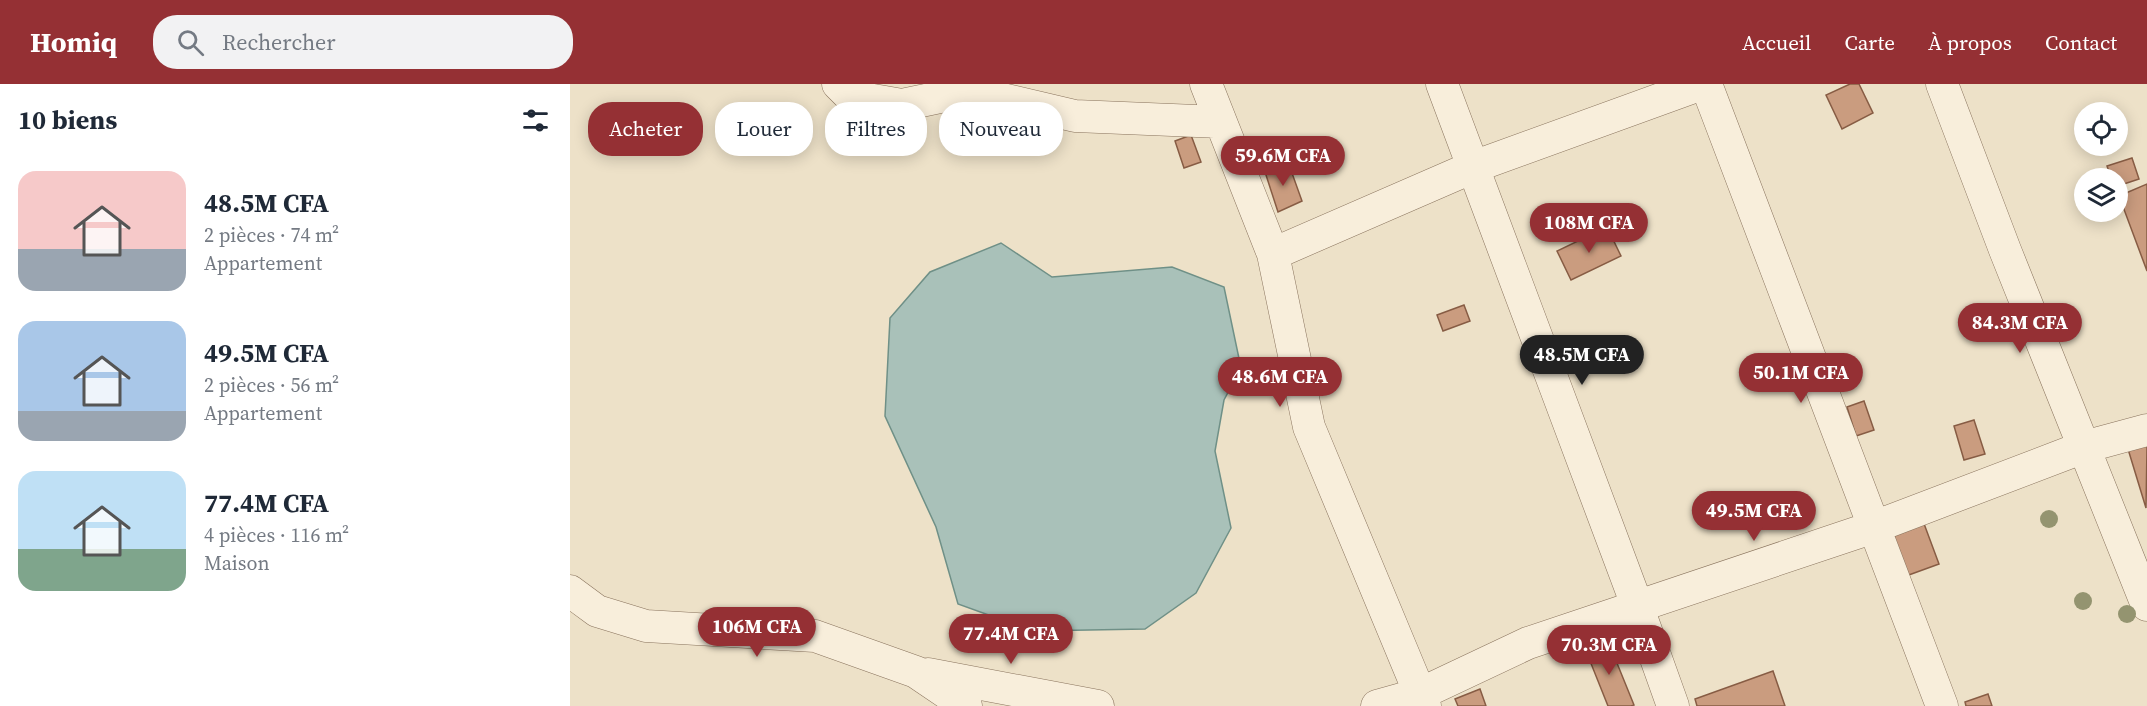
<!DOCTYPE html>
<html lang="fr">
<head>
<meta charset="utf-8">
<style>
  body { margin:0; font-family:"Source Serif 4",serif; background:#f2f2f3; color:#1f2937; height:100vh; display:flex; flex-direction:column; font-size:22px; white-space:nowrap }
  * { box-sizing:border-box; margin:0 }
  p { font-size:20px; color:#747a83 }
  .icon { flex:none; width:33px; height:33px; fill:none; stroke:currentColor; stroke-width:2; stroke-linecap:round; stroke-linejoin:round }
  .map { position:relative; flex:1; overflow:hidden }
  .panel { display:flex; flex-direction:column; background:#fff; width:570px }
  .panel>* { flex:none }
  .banner { position:absolute; left:18px; top:18px; width:570px; height:54px; display:flex; gap:12px }
  .fabs { position:absolute; left:1504px; top:18px; display:grid; gap:12px }
  .fabs a { display:grid; place-items:center; width:54px; height:54px; border-radius:50%; background:#fff; box-shadow:0 3px 15px #0003; font-size:30px }
  .price { position:absolute; translate:-50% -51px; padding:0 14px; border-radius:21px; background:#953034; color:#fff; font-size:20px; line-height:39px; filter:drop-shadow(0 2px 3px #0008) }
  .price::after { content:''; position:absolute; left:50%; top:36px; width:18px; height:14px; margin-left:-9px; background:inherit; clip-path:polygon(0 0,100% 0,50% 100%) }
  .price.active { background:#222; color:#fff }
  ul { padding:0; list-style:none }
  li { display:flex; align-items:center; gap:18px; height:150px; padding:0 18px }
  li span { display:grid; place-items:center; flex:none; width:168px; height:120px; border-radius:18px; color:#555 }
  li>.icon { margin-inline-start:auto }
  span .icon { width:72px; height:72px; fill:#fffc; stroke-width:1 }
  li b { font-size:26px }
  h2 { display:flex; justify-content:space-between; align-items:center; height:72px; padding:0 18px; font-size:26px }
  .pill { padding:0 21px; border-radius:24px; background:#fff; box-shadow:0 3px 15px #0003; font-size:21px; line-height:54px }
  .pill.active { background:#953034; color:#fff }
  header { display:flex; align-items:center; gap:36px; box-sizing:border-box; height:84px; padding:0 30px; background:#953034; color:#fff }
  header strong { font-size:28px }
  nav { display:flex; gap:33px; margin-inline-start:auto; font-size:21px }
  .search { width:420px; height:54px; background:#f2f2f3; display:flex; align-items:center; gap:15px; box-sizing:border-box; padding:0 21px; border-radius:24px; color:#747a83; font-size:22px }
  main { display:flex; flex:1; min-height:0 }
  .map>svg:first-child { display:block }
  .water { fill:#a9c1b9; stroke:#6f9087; stroke-width:1.5 }
  .building { fill:#ca9c7f; stroke:#875c44; stroke-width:1.5 }
  .lines { fill:none; stroke-linecap:round; stroke-linejoin:round }
  .minor-casing { stroke:#89735d; stroke-width:33 }
  .minor { stroke:#f8eedb; stroke-width:32 }
  .tree { fill:#949470 }
</style>
</head>
<body>
<header>
<strong>Homiq</strong>
<div class="search"><svg class="icon" aria-label="search" viewBox="0 0 24 24"><circle cx="10" cy="10" r="6"/><path d="M15 15l6 6"/></svg>Rechercher</div>
<nav><a>Accueil</a><a>Carte</a><a>À propos</a><a>Contact</a></nav>
</header>
<main>
<section class="panel">
<h2>10 biens<svg class="icon" aria-label="filters" viewBox="0 0 24 24"><path d="M4 7h16M4 17h16"/><circle cx="9" cy="7" r="2"/><circle cx="15" cy="17" r="2"/></svg></h2>
<ul>
<li><span style="background:linear-gradient(#f6c9c9 65%,#9aa5b1 0)"><svg class="icon" aria-label="home" viewBox="0 0 24 24"><path d="M3 11l9-7 9 7M6 9v11h12V9"/></svg></span><div><b>48.5M CFA</b><p>2 pièces · 74 m²</p><p>Appartement</p></div></li>
<li><span style="background:linear-gradient(#a9c7e8 75%,#9aa5b1 0)"><svg class="icon" aria-label="home" viewBox="0 0 24 24"><path d="M3 11l9-7 9 7M6 9v11h12V9"/></svg></span><div><b>49.5M CFA</b><p>2 pièces · 56 m²</p><p>Appartement</p></div></li>
<li><span style="background:linear-gradient(#bfe0f5 65%,#7fa58c 0)"><svg class="icon" aria-label="home" viewBox="0 0 24 24"><path d="M3 11l9-7 9 7M6 9v11h12V9"/></svg></span><div><b>77.4M CFA</b><p>4 pièces · 116 m²</p><p>Maison</p></div></li>
</ul>
</section>
<div class="map">
<svg width="1577" height="622" viewBox="0 0 1577 622">
  <rect width="100%" height="100%" fill="#ede1c8"/>
  <path class="water" d="M431 159 482 193 602 183 654 203 671 284 654 316 645 367 661 444 626 509 575 545 463 547 388 520 366 443 315 332 320 234 360 188Z"/>
  <path class="building" d="M1280 0H1289L1303 29 1272 45 1256 11Z
    M621 51 631 78 614 84 605 57Z
    M1562 74 1569 95 1548 102V94H1541L1537 82Z
    M718 78 732 117 708 128 695 88Z
    M1577 100V187L1549 112Z
    M1037 143 1051 172 1001 196 987 167Z
    M894 221 900 237 873 247 867 231Z
    M1294 317 1304 346 1286 352 1277 323Z
    M1404 336 1415 370 1394 376 1384 342Z
    M1576 360 1577 363 1576 424 1558 365Z
    M1353 437 1369 480 1336 492 1321 449Z
    M1038 557 1064 621 1061 622H1038L1016 567Z
    M1203 587 1215 622H1127L1125 615Z
    M910 605 916 622H888L885 615Z
    M1418 610 1422 622H1396L1395 618Z"/>
  <g class="lines">
    <g class="minor-casing">
      <path id="minor" d="M268 0 280 12 332 21 398 7 505 32 651 38
        M636 0 703 170 739 343 855 622
        M872 0 1068 524 1103 622
        M1136 0 1372 622
        M1372 0 1435 166 1577 521
        M703 170 903 83 1132 0
        M0 507 27 527 76 542 245 552 346 588 396 622
        M358 590 528 622
        M807 622 850 610 958 559 1304 443 1514 363 1577 346"/>
    </g>
    <use href="#minor" class="minor"/>
  </g>
  <g class="tree">
    <circle cx="1479" cy="435" r="9"/>
    <circle cx="1513" cy="517" r="9"/>
    <circle cx="1557" cy="530" r="9"/>
  </g>
</svg>
<div class="fabs">
<a><svg class="icon" aria-label="locate" viewBox="0 0 24 24"><circle cx="12" cy="12" r="6"/><path d="M12 2v4M12 18v4M2 12h4M18 12h4"/></svg></a>
<a><svg class="icon" aria-label="layers" viewBox="0 0 24 24"><path d="M12 4l9 5-9 5-9-5zM3 14l9 5 9-5"/></svg></a>
</div>
<b class="price" style="left:713px;top:103px">59.6M CFA</b>
<b class="price" style="left:1019px;top:170px">108M CFA</b>
<b class="price" style="left:1450px;top:270px">84.3M CFA</b>
<b class="price active" style="left:1012px;top:302px">48.5M CFA</b>
<b class="price" style="left:1231px;top:320px">50.1M CFA</b>
<b class="price" style="left:710px;top:324px">48.6M CFA</b>
<b class="price" style="left:1184px;top:458px">49.5M CFA</b>
<b class="price" style="left:187px;top:574px">106M CFA</b>
<b class="price" style="left:441px;top:581px">77.4M CFA</b>
<b class="price" style="left:1039px;top:592px">70.3M CFA</b>
<div class="banner">
<a class="pill active">Acheter</a>
<a class="pill">Louer</a>
<a class="pill">Filtres</a>
<a class="pill">Nouveau</a>
</div>
</div>
</main>
</body>
</html>
